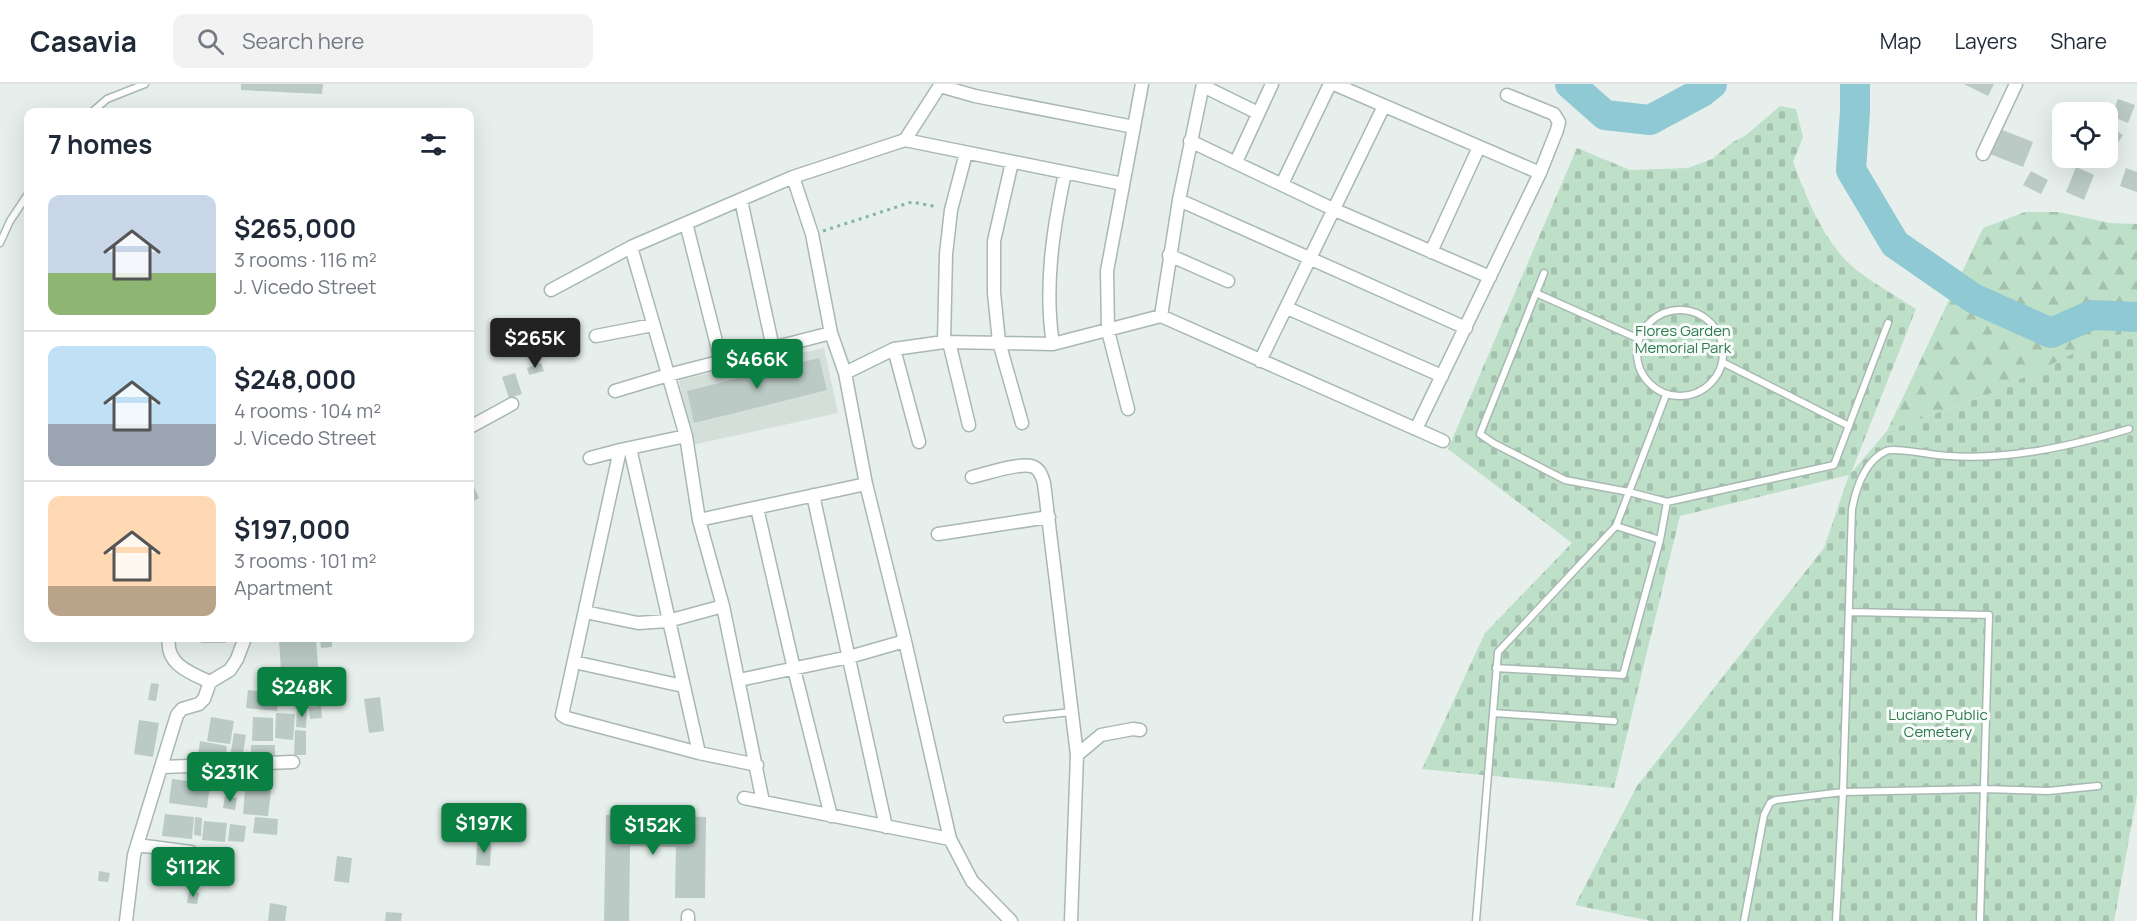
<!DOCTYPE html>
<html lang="en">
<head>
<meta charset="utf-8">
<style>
  body { margin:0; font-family:Manrope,sans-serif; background:#f2f2f3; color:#1f2937; height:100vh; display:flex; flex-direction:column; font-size:22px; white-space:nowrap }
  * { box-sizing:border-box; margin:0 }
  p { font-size:20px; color:#747a83 }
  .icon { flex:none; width:33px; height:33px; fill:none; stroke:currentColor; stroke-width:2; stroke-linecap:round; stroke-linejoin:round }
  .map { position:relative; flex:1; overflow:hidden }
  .drawer { position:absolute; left:24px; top:24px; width:450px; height:534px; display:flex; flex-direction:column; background:#fff; border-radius:12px; box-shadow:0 6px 24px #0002 }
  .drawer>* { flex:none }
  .tools { position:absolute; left:2052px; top:18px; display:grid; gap:12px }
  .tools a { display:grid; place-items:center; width:66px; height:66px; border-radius:12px; background:#fff; box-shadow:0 6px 24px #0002; font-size:30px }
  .price { position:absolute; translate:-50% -51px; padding:0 14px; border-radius:6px; background:#0b8043; color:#fff; font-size:20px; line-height:39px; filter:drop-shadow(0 2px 3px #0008) }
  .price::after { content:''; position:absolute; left:50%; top:36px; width:18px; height:14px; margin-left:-9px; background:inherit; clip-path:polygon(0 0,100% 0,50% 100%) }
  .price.active { background:#222; color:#fff }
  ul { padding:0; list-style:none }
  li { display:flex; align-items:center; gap:18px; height:150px; padding:0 24px }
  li+li { border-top:2px solid #e0e1e3 }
  li span { display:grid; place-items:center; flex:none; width:168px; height:120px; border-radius:12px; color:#555 }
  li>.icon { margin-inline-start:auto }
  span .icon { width:72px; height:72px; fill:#fffc; stroke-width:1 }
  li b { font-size:26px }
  h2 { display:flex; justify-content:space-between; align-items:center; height:72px; padding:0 24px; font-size:26px }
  header { display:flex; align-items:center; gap:36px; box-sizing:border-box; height:84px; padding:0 30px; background:#fff; border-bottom:2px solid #e0e1e3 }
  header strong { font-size:28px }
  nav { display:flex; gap:33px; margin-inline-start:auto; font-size:21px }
  .search { width:420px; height:54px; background:#f2f2f3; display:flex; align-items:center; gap:15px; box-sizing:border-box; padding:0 21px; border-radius:12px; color:#747a83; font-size:22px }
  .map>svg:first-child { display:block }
  .built { fill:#d4dfda }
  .forest { fill:url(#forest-firs) }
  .cemetery { fill:url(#cemetery-stones) }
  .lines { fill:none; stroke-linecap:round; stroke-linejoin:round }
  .river { stroke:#8ec9d4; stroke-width:30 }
  .building { fill:#bbcac4 }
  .lane-casing { stroke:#a8b8b2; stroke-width:9 }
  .street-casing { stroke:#a8b8b2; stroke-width:15 }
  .path { stroke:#86b3a5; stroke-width:3; stroke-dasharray:3 4.5; stroke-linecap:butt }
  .lane { stroke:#fff; stroke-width:6 }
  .street { stroke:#fff; stroke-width:12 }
  .labels { text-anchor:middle; stroke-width:6; stroke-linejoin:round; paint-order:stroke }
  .park-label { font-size:15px; fill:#2d7a4b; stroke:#f7fbf9 }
</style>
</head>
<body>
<header>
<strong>Casavia</strong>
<div class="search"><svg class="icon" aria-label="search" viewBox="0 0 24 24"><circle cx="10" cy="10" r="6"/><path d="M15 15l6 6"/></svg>Search here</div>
<nav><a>Map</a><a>Layers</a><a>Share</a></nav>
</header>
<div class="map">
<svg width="2137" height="837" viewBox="0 0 2137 837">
  <defs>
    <pattern id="forest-firs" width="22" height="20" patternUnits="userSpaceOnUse" patternTransform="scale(1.5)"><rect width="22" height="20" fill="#bfe0c8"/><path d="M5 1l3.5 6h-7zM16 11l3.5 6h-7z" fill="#a4c1ad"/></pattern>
    <pattern id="cemetery-stones" width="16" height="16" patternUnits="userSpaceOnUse" patternTransform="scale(1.5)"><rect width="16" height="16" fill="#bfe0c8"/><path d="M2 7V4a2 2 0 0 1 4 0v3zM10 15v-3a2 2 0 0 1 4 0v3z" fill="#a4c1ad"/></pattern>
  </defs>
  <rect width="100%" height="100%" fill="#e6efeb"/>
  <path class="built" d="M824 264 838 329 692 361 679 296Z"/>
  <path class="forest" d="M2025 128H2058L2110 139 2137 140V241L1985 312 1887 347 1983 144Z"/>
  <path class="cemetery" d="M1780 22 1796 25 1803 53 1793 78C1805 110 1818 143 1840 170 1858 192 1892 209 1916 225L1851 389 1887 347 1985 312 2137 239V711L2114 837H1651L1575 821 1637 702 1824 464 1849 391 1680 432 1614 704 1422 685 1485 549 1572 459 1448 365 1577 64 1630 86 1688 84 1712 75 1733 58 1745 52Z"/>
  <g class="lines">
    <path class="river" d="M1570 0 1605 31 1650 36 1702 8 1712 0
      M1855 0V27L1851 86 1895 160 1973 214 2051 249 2092 231 2137 233"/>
  </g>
  <path class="building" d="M241 0H323L322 10 241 6Z
    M1964 0H1994L1988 12Z
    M2118 15 2135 21 2128 39 2111 32Z
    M2108 41 2123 51 2113 66 2108 62Z
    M2000 45 2033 58 2023 83 1990 70Z
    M2076 83 2094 91 2084 116 2066 108Z
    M2126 84 2137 88V108L2120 102Z
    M2031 87 2048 96 2041 110 2023 101Z
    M819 274 827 306 694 339 687 307Z
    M541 279 544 287 529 291 527 284Z
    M515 289 522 310 509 314 502 293Z
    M470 394 479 414 470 419Z
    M201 554H226V559H201Z
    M320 554H332V563L321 564Z
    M316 555 318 583 281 586 279 557Z
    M151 599 159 600 156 617 148 616Z
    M303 605H313L314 619 304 620Z
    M248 606 279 609 277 627 246 624Z
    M380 613 384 647 369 649 364 615Z
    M321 622 322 634 310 635 309 623Z
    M297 624H307L306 644 296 643Z
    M276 629 295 630 293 656 275 654Z
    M211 633 234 637 230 660 207 657Z
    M253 633 273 634V657H252Z
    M139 636 159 639 153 673 134 670Z
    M295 646 306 647V671H294Z
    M234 649 246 651 242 675 230 673Z
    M200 657 227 662 225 676 198 671Z
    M251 661H275V675H251Z
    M226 685 240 687 239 694 225 692Z
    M172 695 210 700 207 724 169 719Z
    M245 705 271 707 268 732 243 730Z
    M225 712 237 714 235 726 223 724Z
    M165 730 194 733 192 755 162 752Z
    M606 731 706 733 705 814H675L676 763 630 762 629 837H604Z
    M195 733 202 734 201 752 194 751Z
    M255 733 278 735 277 751 253 749Z
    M204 737 227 739 225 758 202 756Z
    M230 740 246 742 244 758 228 757Z
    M477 759 491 760 490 782 476 781Z
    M337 772 352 774 349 799 334 797Z
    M99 787 110 789 108 798 98 797Z
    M189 807 199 809 197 820 187 819Z
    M270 819 287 822 285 837H268Z
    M386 828 402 829 401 837H385Z"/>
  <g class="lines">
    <g class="lane-casing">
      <path id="lane" d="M92 28 107 15 145 0
        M0 159 10 137 28 110
        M1544 189 1480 350 1493 359 1565 396 1629 408 1667 418 1834 381 1888 239
        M1536 209 1639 255
        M1637 269a43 43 0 1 1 86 0a43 43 0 1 1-86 0Z
        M1722 278 1849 342
        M1616 442 1660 456
        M1850 528 1989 531 1980 837
        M1496 584 1623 591 1660 456 1667 418
        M1493 629 1614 637
        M1007 635 1071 628
        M1476 837 1498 568 1616 442 1666 311
        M1744 837 1764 731 1770 719 1776 716 1843 708 1984 705 2048 707 2098 702
        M1836 837 1843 708 1852 425C1856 404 1865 377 1886 367 1896 363 1935 372 1949 372 2010 376 2071 362 2129 345"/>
    </g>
    <g class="street-casing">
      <path id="street" d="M1334 0 1540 89
        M940 2 975 12 1134 43
        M1203 2 1258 29
        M905 56 1123 100
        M1190 57 1335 126 1490 193
        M1983 70 2016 0
        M1012 78 994 157V209L999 258 1022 339
        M1236 78 1272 0
        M793 93 812 150 831 249 845 289 866 400 905 557 950 755 972 797 1011 837
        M1282 100 1330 0
        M741 116 773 264
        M1179 116 1466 244
        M686 139 721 277
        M631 163 686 352 699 436 723 522 763 718
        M1431 168 1479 63
        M1169 171 1228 197
        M551 206 631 163 793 93 905 56 941 0
        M1287 224 1442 292
        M1161 232 1179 116 1203 0
        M596 252 653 241
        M944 258 946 170 951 126 966 69
        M949 258 969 341
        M1053 260C1044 203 1053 145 1065 89
        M894 265 919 358
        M1260 277 1384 22
        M845 289 894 265 944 258 1053 260 1161 232 1443 357
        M615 307 668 291 831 249
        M1128 325 1108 247 1107 187 1142 0
        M470 343 512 320
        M1416 345 1540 89 1557 46 1559 38 1554 30 1507 11
        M630 364 699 669
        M620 366 562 631 567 634 699 669 757 681
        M590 374 620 366 686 352
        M972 393C986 390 1022 377 1034 383 1040 386 1042 392 1044 399L1077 671 1071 837
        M813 411 886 743
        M757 424 794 585 831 732
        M699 436 866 400
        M938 450 1049 433
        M585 528 638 539 668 537 723 522
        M169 554C165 580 190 589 210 598
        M574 578 683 602
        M739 596 849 573 905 557
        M1077 671 1101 651 1133 645 1140 646
        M162 683 293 678
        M744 714 950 755
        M137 761 191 768
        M126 837 134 771 177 631 182 625 199 620 204 615 210 598 230 586 237 575 245 554
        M688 837V832"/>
    </g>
    <path class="path" d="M823 147 912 118 938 123"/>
    <use href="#lane" class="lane"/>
    <use href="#street" class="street"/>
  </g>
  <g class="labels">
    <g class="park-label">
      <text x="1683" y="252">Flores Garden<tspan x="1683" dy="17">Memorial Park</tspan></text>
      <text x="1938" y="636">Luciano Public<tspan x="1938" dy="17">Cemetery</tspan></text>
    </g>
  </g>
</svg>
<div class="tools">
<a><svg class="icon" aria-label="locate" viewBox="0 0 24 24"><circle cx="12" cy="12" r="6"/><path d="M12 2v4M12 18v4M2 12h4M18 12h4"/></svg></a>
</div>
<b class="price active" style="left:535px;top:285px">$265K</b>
<b class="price" style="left:757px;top:306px">$466K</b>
<b class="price" style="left:302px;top:634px">$248K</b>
<b class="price" style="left:230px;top:719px">$231K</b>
<b class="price" style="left:484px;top:770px">$197K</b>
<b class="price" style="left:653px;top:772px">$152K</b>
<b class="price" style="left:193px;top:814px">$112K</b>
<section class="drawer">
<h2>7 homes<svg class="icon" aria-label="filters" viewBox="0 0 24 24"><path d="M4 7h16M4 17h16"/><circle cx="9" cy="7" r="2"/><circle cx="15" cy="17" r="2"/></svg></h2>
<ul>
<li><span style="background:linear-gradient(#c9d6e8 65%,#8fb573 0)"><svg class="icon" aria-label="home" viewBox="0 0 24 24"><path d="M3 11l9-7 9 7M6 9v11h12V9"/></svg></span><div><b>$265,000</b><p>3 rooms · 116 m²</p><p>J. Vicedo Street</p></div></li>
<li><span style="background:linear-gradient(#bfe0f5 65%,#9aa5b1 0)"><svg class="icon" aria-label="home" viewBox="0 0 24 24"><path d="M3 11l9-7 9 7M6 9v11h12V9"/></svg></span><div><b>$248,000</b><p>4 rooms · 104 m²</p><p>J. Vicedo Street</p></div></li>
<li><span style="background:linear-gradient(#ffd9b3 75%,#b9a48a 0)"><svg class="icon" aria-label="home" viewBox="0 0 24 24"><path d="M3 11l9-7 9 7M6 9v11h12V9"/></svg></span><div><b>$197,000</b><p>3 rooms · 101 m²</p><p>Apartment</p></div></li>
</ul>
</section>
</div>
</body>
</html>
